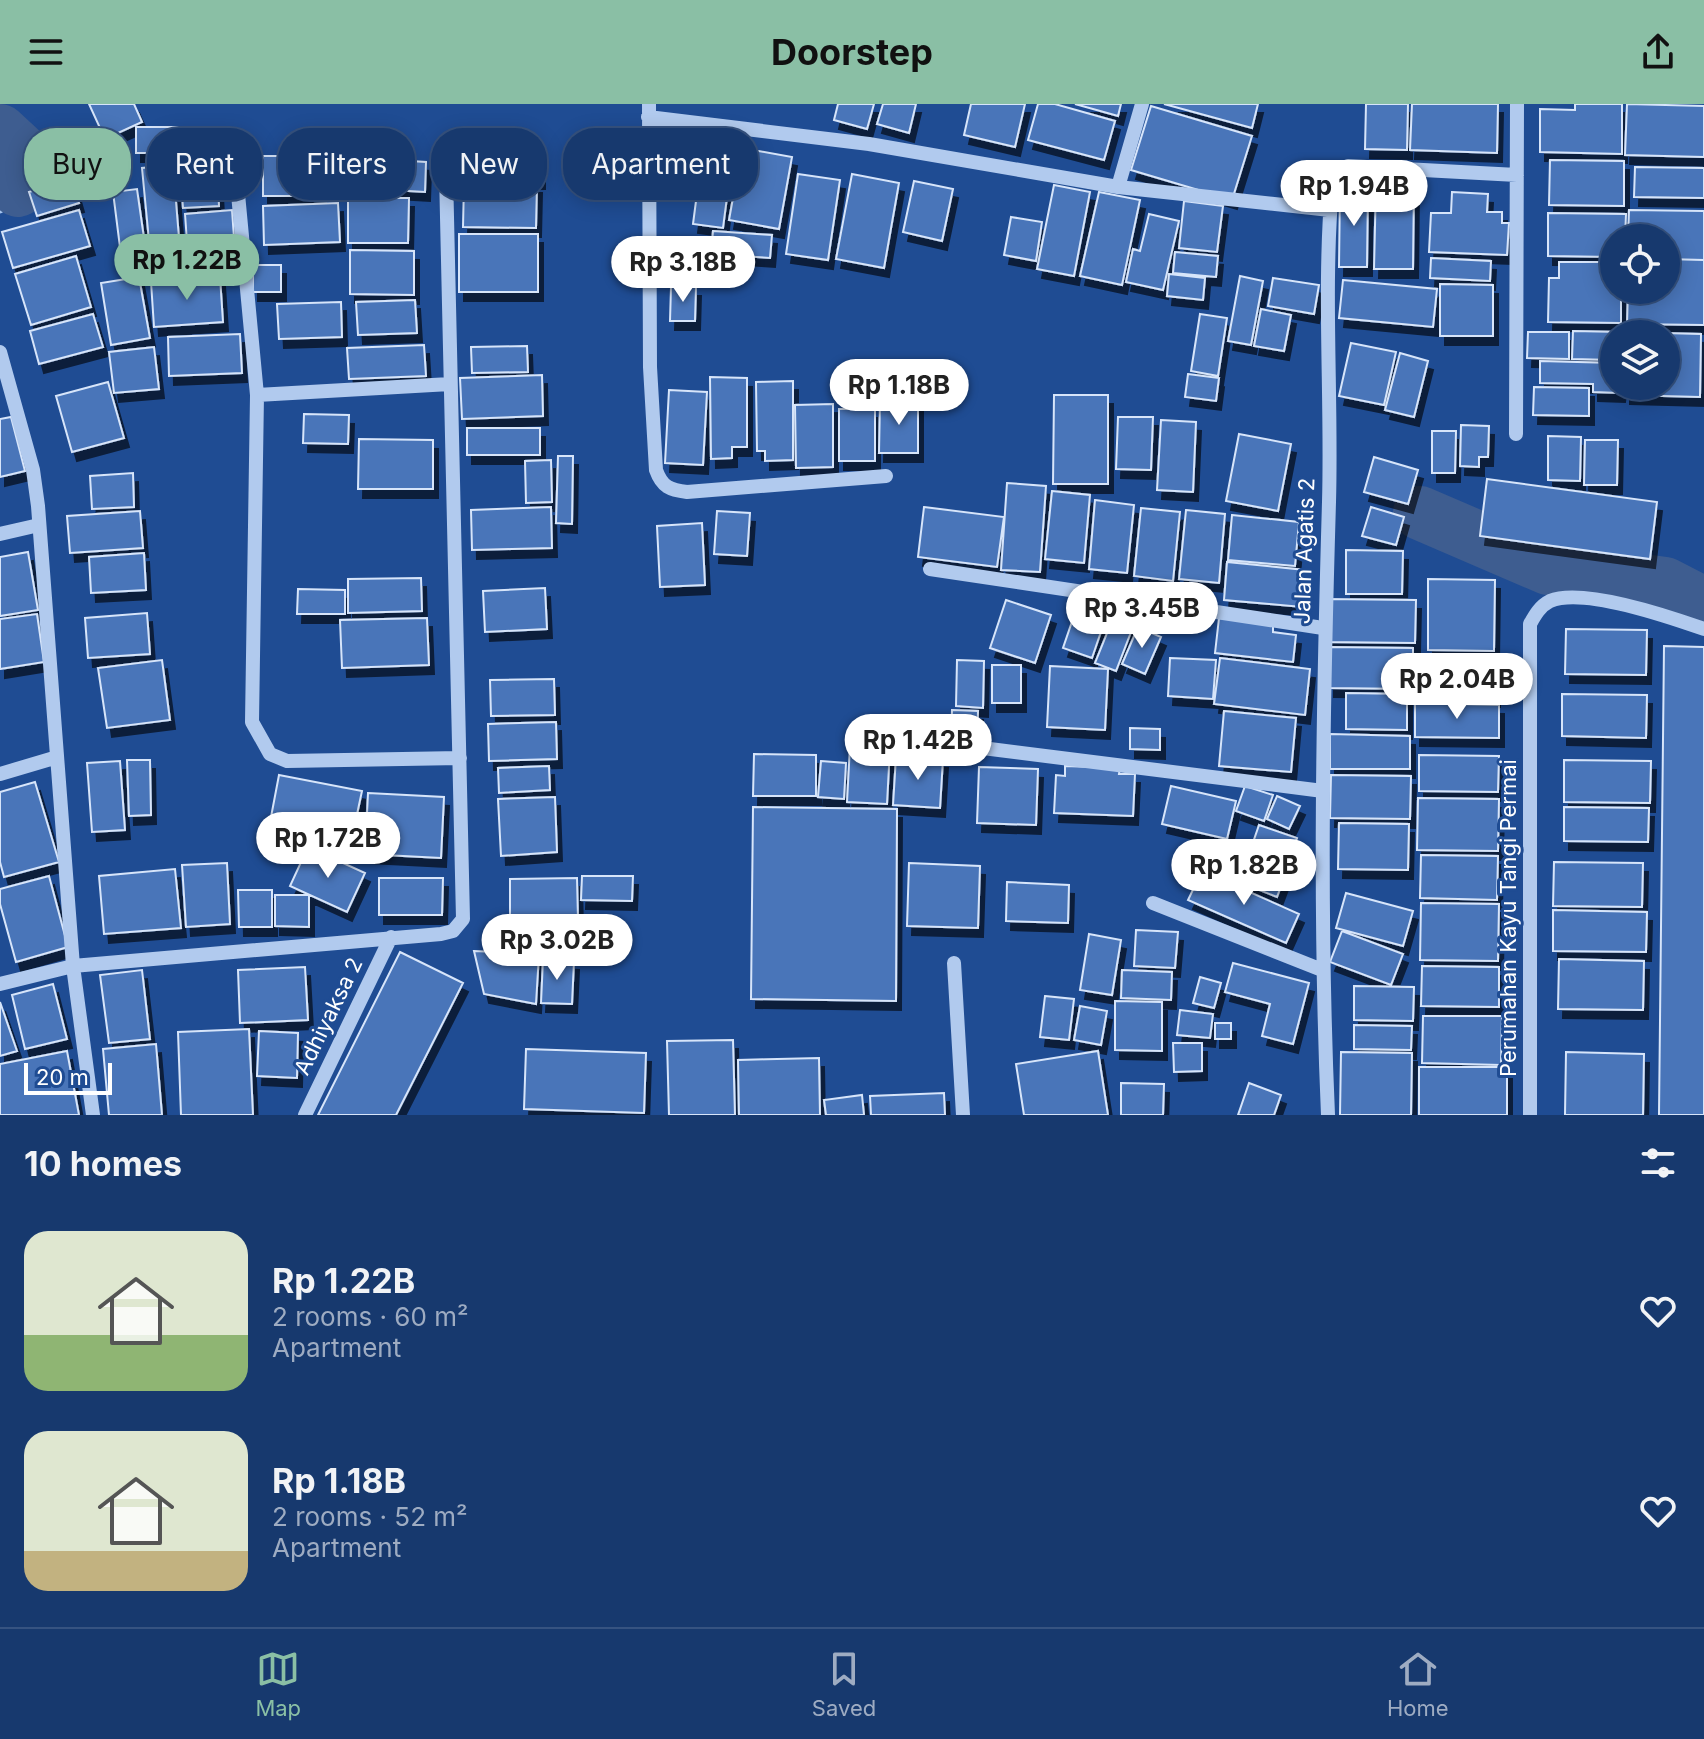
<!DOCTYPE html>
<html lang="en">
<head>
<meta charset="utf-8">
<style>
  body { margin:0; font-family:Inter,sans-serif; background:#204073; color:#f1f3f6; height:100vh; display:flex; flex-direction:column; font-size:30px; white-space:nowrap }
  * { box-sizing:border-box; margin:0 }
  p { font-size:26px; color:#9eacc2 }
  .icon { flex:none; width:44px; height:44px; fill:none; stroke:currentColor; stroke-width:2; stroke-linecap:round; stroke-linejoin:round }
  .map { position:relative; height:1011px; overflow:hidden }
  .side { display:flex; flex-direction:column; background:#17396e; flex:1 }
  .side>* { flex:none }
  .hud { position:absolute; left:24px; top:24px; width:800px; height:72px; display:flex; gap:16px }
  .fabs { position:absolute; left:1600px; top:120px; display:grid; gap:16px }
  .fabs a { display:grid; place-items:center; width:80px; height:80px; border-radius:50%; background:#17396e; box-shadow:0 4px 20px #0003,0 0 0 2px #365381; font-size:40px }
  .scale { position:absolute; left:24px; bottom:20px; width:88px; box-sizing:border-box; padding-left:8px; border:4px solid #fff; border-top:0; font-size:22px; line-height:28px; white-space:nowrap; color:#fff; -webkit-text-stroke:6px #1f4c93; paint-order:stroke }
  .price { position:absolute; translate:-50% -68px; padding:0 18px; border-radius:28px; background:#fff; color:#222; font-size:26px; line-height:52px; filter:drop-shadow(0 2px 4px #0008) }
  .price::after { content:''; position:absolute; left:50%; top:48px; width:24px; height:18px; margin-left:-12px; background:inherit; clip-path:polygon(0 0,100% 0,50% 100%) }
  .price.on { background:#8abfa5; color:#111 }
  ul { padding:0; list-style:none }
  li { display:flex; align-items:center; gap:24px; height:200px; padding:0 24px }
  li span { display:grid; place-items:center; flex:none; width:224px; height:160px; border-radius:24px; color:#555 }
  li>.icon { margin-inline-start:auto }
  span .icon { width:96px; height:96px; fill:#fffc; stroke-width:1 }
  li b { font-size:34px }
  h2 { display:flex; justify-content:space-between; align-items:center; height:96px; padding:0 24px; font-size:34px }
  .chip { padding:0 28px; border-radius:32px; background:#17396e; box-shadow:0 4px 20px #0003,0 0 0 2px #365381; font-size:28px; line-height:72px }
  .chip.on { background:#8abfa5; color:#111 }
  header { display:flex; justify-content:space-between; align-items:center; height:104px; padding:0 24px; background:#8abfa5; color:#111; font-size:36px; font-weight:700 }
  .dock { display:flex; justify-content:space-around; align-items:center; height:112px; border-top:2px solid #365381; background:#17396e; font-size:22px; color:#9eacc2 }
  .dock a { display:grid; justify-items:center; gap:4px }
  .dock .on { color:#8abfa5 }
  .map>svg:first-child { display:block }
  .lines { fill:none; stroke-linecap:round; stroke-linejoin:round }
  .stream { stroke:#a5c4ef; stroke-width:9 }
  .river { stroke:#3e5d90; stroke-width:54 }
  .building { fill:#4875b9; stroke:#d7e5fa; stroke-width:2; filter:url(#shadow) }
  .minor { stroke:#b1caee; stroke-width:14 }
  .labels { text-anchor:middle; stroke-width:6; stroke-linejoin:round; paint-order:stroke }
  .street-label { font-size:22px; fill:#fff; stroke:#1f4c93 }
</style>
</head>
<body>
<header><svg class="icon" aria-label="menu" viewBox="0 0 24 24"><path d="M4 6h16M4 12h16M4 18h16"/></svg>Doorstep<svg class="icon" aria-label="share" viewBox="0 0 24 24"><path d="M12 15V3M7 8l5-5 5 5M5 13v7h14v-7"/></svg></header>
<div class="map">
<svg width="1704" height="1011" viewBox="0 0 1704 1011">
  <defs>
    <filter id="shadow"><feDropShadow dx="5" dy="9" stdDeviation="0" flood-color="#0009"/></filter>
  </defs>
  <rect width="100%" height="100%" fill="#1f4c93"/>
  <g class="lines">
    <path class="stream" d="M0 105 18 86"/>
    <path class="river" d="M0 27 27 52 18 86
      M1420 409 1548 464 1665 480 1704 500"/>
  </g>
  <path class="building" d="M89 0H134L142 18 105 35Z
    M838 0H874L867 25 834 16Z
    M883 0H916L909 29 877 20Z
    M971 0H1025L1015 43 964 31Z
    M1038 0H1055L1115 17 1104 56 1028 36Z
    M1075 0H1121L1118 12Z
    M1164 0H1258L1252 24Z
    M1366 0H1408L1407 46 1365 45Z
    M1412 0H1498L1497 49 1410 46Z
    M1575 0H1622V50L1540 48V5L1575 6Z
    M1627 0 1704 2V53L1625 51Z
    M1151 2 1252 32 1232 96 1131 66Z
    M668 22 699 25 697 49 666 46Z
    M136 23H185L186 49H136Z
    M742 44 792 53 779 125 729 116Z
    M263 52H321V92H263Z
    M540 52V76L456 77V54Z
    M394 56 426 58 425 88 392 86Z
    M1550 56 1624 57V102L1549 101Z
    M173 61 179 134 149 137 142 64Z
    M1635 63 1704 64V94L1634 93Z
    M217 65 219 102 183 104 180 67Z
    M798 70 840 76 828 156 786 150Z
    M852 70 899 79 884 164 836 155Z
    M699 74 729 78 723 124 693 120Z
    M72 75 79 99 37 112 29 88Z
    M914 77 953 85 942 137 903 128Z
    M464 79 537 80 536 124 463 123Z
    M1376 79 1414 80 1413 165H1374Z
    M1054 81 1090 88 1074 172 1037 165Z
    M1340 84H1368L1367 163H1339Z
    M137 85 147 155 122 159 113 88Z
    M1099 88 1140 96 1122 181 1080 172Z
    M1452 88 1488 90 1487 108H1502V119H1509L1507 151 1429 148 1431 109H1451Z
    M348 94H409L408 139H348Z
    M1184 97 1223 102 1217 148 1179 144Z
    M338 99 340 138 264 141 263 102Z
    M79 106 90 142 13 164 2 128Z
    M232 106 236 162 189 166 185 110Z
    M1629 106 1704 107V156L1666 155V134H1628Z
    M1548 109 1626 110 1625 134H1614V153L1548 152Z
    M1149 110 1179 117 1163 186 1126 178 1133 145 1140 147Z
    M1011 113 1042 118 1036 157 1004 151Z
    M713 127 772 131 770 154 711 150Z
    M459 130H538V188H459Z
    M350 146 414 147V191L350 190Z
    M1175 148 1218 152 1216 173 1173 169Z
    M76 152 91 203 31 221 15 170Z
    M1431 154 1491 157 1490 177 1430 174Z
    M1666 155 1704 156V221L1627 220 1628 186H1666Z
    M1559 158H1614V186H1621V219L1548 218 1549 174H1559Z
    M253 161H281V188H253Z
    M1169 170 1205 174 1203 196 1167 192Z
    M1240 172 1263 177 1251 241 1228 237Z
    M139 173 150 234 111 241 101 179Z
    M220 173 223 218 154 223 151 178Z
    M1273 174 1319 181 1314 210 1268 202Z
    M1343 176 1437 185 1433 223 1339 214Z
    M1440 180 1493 181V232H1440Z
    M671 183H696L695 217H670Z
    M415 196 417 229 358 231 356 198Z
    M341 198 342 233 279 235 277 200Z
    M1261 205 1291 211 1284 247 1254 242Z
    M93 210 103 243 39 260 30 227Z
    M1200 210 1227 214 1218 272 1191 267Z
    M1573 227 1622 228 1614 230V256L1572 255Z
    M1528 228H1569V255L1527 254Z
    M1626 228 1701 230 1700 293 1625 291V282H1666V230Z
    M240 230 242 269 169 272 168 233Z
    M1351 239 1396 248 1384 301 1339 292Z
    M424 241 426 272 349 275 347 244Z
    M527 242 528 268 472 269 471 243Z
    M154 243 159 285 114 289 109 248Z
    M1400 249 1428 257 1414 313 1385 306Z
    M1540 257 1614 259V282H1621L1620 289 1593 288V280L1540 279Z
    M1188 270 1219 274 1216 297 1185 293Z
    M542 271 543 312 462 315 460 274Z
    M710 273 747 274V343H732V354L711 355Z
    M793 277V356L765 357V347H757L756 278Z
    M108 278 124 334 72 348 56 292Z
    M1534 283 1589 284V312L1533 311Z
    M669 286 707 288 703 361 665 359Z
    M1054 291H1108V380H1053Z
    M880 296H918V349H879Z
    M833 300V363L796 364 795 301Z
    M839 305H875V357H839Z
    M304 310 349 311 348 340 303 339Z
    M11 313 25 367 0 373V315Z
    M1118 313H1153L1151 366 1116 365Z
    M1161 316 1196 318 1193 388 1157 386Z
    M1461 321 1489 322 1488 353H1479V363L1460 362Z
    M467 324H540V351H467Z
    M1432 327H1456L1455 369H1432Z
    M1239 330 1291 340 1278 407 1226 397Z
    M1548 332 1581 333 1580 377 1548 376Z
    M359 335 433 336V385H358Z
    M1585 336H1618L1617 381H1584Z
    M558 352H573L572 420 556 419Z
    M1374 353 1418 366 1408 400 1364 388Z
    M551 356 552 398 526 399 525 357Z
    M133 369 134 403 92 405 90 372Z
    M1487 375 1657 398 1650 455 1480 432Z
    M1007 379 1046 382 1040 468 1001 466Z
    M1052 387 1090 391 1084 459 1045 455Z
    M1095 396 1134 401 1127 469 1089 465Z
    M551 403 552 444 472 446 471 406Z
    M924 403 1004 413 997 463 918 453Z
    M1371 403 1404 413 1396 441 1362 432Z
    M1141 404 1180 408 1173 477 1134 472Z
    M1186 406 1225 410 1219 479 1179 475Z
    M140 407 143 444 70 449 67 412Z
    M717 407 750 409 747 452 714 450Z
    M1232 411 1299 418 1295 462 1228 456Z
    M702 419 705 481 660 483 657 422Z
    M1346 446 1403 447 1402 490H1346Z
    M28 448 38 506 0 512V453Z
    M144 449 146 486 91 489 89 453Z
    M1227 458 1305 466 1302 503 1224 496Z
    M421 474 422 507 348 509V475Z
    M1428 475 1495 476 1494 547 1428 546Z
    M545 484 547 525 485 528 483 487Z
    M298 485 345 486V510H297Z
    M1324 495 1416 496 1415 539 1324 538Z
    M1006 496 1051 511 1035 559 990 544Z
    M1078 500 1107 510 1092 554 1063 544Z
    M1116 507 1136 515 1116 567 1095 559Z
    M147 509 150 550 88 554 85 514Z
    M37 510 44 558 0 565V515Z
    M427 514 429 561 342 564 340 516Z
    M1219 514 1273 520V528L1296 531 1293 558 1215 549Z
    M1138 523 1161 533 1145 570 1122 560Z
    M1566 525 1647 526 1646 571 1565 570Z
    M1664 542 1704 543V1011H1659Z
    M1329 543 1413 544V585L1329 584Z
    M1170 554 1216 556 1213 595 1168 592Z
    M1220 554 1310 565 1305 611 1214 600Z
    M1417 554 1496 555 1495 594 1416 593Z
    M162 556 170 616 107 624 98 564Z
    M957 556 984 557 983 604 956 602Z
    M992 561H1021V599H992Z
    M1050 562 1108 565 1105 626 1047 623Z
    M554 575 555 611 491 612 490 576Z
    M1346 589 1407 590V626L1346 625Z
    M1562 590 1647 591 1646 634 1562 632Z
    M1415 599 1499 601V634L1415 633Z
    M952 606 978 607 977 638H951Z
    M1224 607 1296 614 1291 668 1219 662Z
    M556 618 557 655 489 657 488 620Z
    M851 623 891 625 887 700 847 698Z
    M1130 624 1160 625V646L1130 645Z
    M1330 630 1410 632V665H1330Z
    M754 650 816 651V692H753Z
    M1419 651 1499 652 1498 688 1419 687Z
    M896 653 943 655 940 704 893 701Z
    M127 656H150L151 711 129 712Z
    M1564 656 1651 657 1650 699 1564 698Z
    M120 657 125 726 92 728 87 659Z
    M821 657 846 659 844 695 818 693Z
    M549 662 550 686 499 689 498 664Z
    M1065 662 1120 664 1119 670H1135L1133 712 1054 709 1056 671 1065 672Z
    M979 663 1038 665 1036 721 977 719Z
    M279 671 362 687 353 729 271 713Z
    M1331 671 1411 672 1410 715 1330 714Z
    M35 678 59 758 4 773 0 758V688Z
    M1171 682 1236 697 1227 735 1162 720Z
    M1245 682 1273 691 1264 717 1236 707Z
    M368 689 444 693 441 754 365 750Z
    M1277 692 1300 702 1289 725 1267 715Z
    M555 693 557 748 501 752 498 695Z
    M1418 694 1499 695 1498 747 1417 746Z
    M753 703 897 705 896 897 751 895Z
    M1564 703 1649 704 1648 738 1564 737Z
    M1339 719 1409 720 1408 766 1338 765Z
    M1259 721 1297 734 1286 766 1248 753Z
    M308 743 365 769 347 808 290 782Z
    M1421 751 1498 752 1497 796 1420 794Z
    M1241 758 1284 774 1277 793 1234 776Z
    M1554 758 1643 759 1642 803 1553 802Z
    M227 759 230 820 186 823 182 761Z
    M909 759 980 762 978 824 907 822Z
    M175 765 181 824 104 830 99 772Z
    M1202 767 1299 810 1286 839 1188 796Z
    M49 772 68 843 16 858 0 800V785Z
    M582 772H633L632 797 581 796Z
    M379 774H443L442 811H379Z
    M577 774 578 815H510V775Z
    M1007 778 1069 781 1068 819 1006 817Z
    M238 786H272V823H239Z
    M1346 789 1413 807 1403 842 1336 824Z
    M275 791H309V823L275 822Z
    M1421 799 1499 800 1498 857 1420 856Z
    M1553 806 1647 808 1646 848 1553 847Z
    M1136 826 1178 828 1175 864 1134 862Z
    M1342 827 1403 850 1391 881 1330 858Z
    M1089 830 1121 836 1112 891 1080 886Z
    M474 847 539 850 536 900 484 890Z
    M400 848 463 879 396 1011H318Z
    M543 855 574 857 572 900 541 899Z
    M1559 855 1644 857 1643 906 1558 905Z
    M1233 859 1309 879 1293 940 1262 932 1270 900 1225 888Z
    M1422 862 1499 863V903L1421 902Z
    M305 863 308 916 240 919 238 866Z
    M142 866 150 935 109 939 100 871Z
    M1122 866 1172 868 1171 896 1121 894Z
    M1200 873 1221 879 1214 904 1193 899Z
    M53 880 67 935 25 945 12 891Z
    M1354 882 1414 883 1413 917 1354 916Z
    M1045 892 1074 895 1069 936 1040 933Z
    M1115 897 1162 898V947L1115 946Z
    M0 898 17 947 0 952Z
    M1080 902 1107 907 1101 941 1074 936Z
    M1180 906 1213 910 1210 934 1177 931Z
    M1423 912H1502L1501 961 1422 959Z
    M1215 919H1231V935H1215Z
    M1354 921 1412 922 1411 946 1354 945Z
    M249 925 253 1011H181L178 928Z
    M259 927 298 929 297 974 257 972Z
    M733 936 735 1011H669L667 937Z
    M1173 939H1202V967L1174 968Z
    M156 940 162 1011H109L103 945Z
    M526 945 646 949 644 1009 524 1005Z
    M67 947 79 1011H0V960Z
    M1098 947 1108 1011H1024L1016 960Z
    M1341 948 1412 949 1411 1011H1340Z
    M1566 948 1644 950 1643 1011H1565Z
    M819 954 820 1011H739L738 956Z
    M1419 963H1507V1011H1419Z
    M1121 979 1164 980 1163 1011H1121Z
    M1249 979 1281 991 1274 1011H1238Z
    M944 989 945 1011H871L870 992Z
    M862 991 864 1011H826L824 996Z"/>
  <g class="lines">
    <path class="minor" d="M649 0 650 263 656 366C662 383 670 386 687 388L886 372
      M648 13 869 40 1118 83 1330 106
      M1118 83 1142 0
      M238 90 257 291 252 618 270 650 287 657 460 654
      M0 248 33 366 38 402 73 862 93 1011
      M257 291 450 280
      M1516 330 1517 0
      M0 430 39 421
      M930 465 1323 524
      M935 638 1323 687
      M0 670 54 654
      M1153 799 1322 866
      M954 859 963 1011
      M0 880 73 862 441 830 453 827 463 815 446 69
      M305 1011 391 833
      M1328 1011C1319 807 1323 603 1329 398 1332 294 1323 187 1332 83L1336 68 1348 62 1517 71
      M1530 1011V520C1535 511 1540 502 1550 497 1583 483 1670 513 1704 525"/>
  </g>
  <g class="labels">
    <g class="street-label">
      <text transform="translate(1304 447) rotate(-88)" y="8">Jalan Agatis 2</text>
      <text transform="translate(1508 814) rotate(-90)" y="8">Perumahan Kayu Tangi Permai</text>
      <text transform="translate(328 912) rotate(-64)" y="8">Adhiyaksa 2</text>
    </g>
  </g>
</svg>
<div class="fabs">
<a><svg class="icon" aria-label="locate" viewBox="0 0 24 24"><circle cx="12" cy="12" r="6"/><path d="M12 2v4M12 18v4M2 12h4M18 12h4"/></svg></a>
<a><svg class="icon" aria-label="layers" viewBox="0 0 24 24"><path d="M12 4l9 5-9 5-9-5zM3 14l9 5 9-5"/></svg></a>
</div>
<div class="scale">20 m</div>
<b class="price" style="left:1354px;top:124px">Rp 1.94B</b>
<b class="price on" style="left:187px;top:198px">Rp 1.22B</b>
<b class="price" style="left:683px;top:200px">Rp 3.18B</b>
<b class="price" style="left:899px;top:323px">Rp 1.18B</b>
<b class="price" style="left:1142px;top:546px">Rp 3.45B</b>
<b class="price" style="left:1457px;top:617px">Rp 2.04B</b>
<b class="price" style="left:918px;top:678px">Rp 1.42B</b>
<b class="price" style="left:328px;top:776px">Rp 1.72B</b>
<b class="price" style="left:1244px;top:803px">Rp 1.82B</b>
<b class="price" style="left:557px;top:878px">Rp 3.02B</b>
<div class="hud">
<a class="chip on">Buy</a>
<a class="chip">Rent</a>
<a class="chip">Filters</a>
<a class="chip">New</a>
<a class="chip">Apartment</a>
</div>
</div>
<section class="side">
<h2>10 homes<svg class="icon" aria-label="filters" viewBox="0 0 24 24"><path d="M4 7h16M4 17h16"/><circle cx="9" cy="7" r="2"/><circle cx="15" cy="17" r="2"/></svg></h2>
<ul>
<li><span style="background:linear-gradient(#dfe7d0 65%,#8fb573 0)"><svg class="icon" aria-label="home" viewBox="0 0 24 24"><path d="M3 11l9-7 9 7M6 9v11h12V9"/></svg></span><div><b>Rp 1.22B</b><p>2 rooms · 60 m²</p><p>Apartment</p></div><svg class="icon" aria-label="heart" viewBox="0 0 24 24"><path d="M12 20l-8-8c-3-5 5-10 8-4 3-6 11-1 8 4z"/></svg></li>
<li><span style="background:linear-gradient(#dfe7d0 75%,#c2b280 0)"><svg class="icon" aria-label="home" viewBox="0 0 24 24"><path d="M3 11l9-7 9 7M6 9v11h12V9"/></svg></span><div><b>Rp 1.18B</b><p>2 rooms · 52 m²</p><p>Apartment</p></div><svg class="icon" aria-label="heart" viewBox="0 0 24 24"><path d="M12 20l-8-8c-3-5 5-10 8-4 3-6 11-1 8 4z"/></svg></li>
</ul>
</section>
<nav class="dock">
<a class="on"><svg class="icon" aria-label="map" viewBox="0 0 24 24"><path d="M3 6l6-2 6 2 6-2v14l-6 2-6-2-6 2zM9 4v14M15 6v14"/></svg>Map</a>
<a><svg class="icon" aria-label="saved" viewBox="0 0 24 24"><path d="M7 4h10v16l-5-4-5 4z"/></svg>Saved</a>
<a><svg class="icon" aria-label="home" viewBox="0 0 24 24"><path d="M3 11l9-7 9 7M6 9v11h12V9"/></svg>Home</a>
</nav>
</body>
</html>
